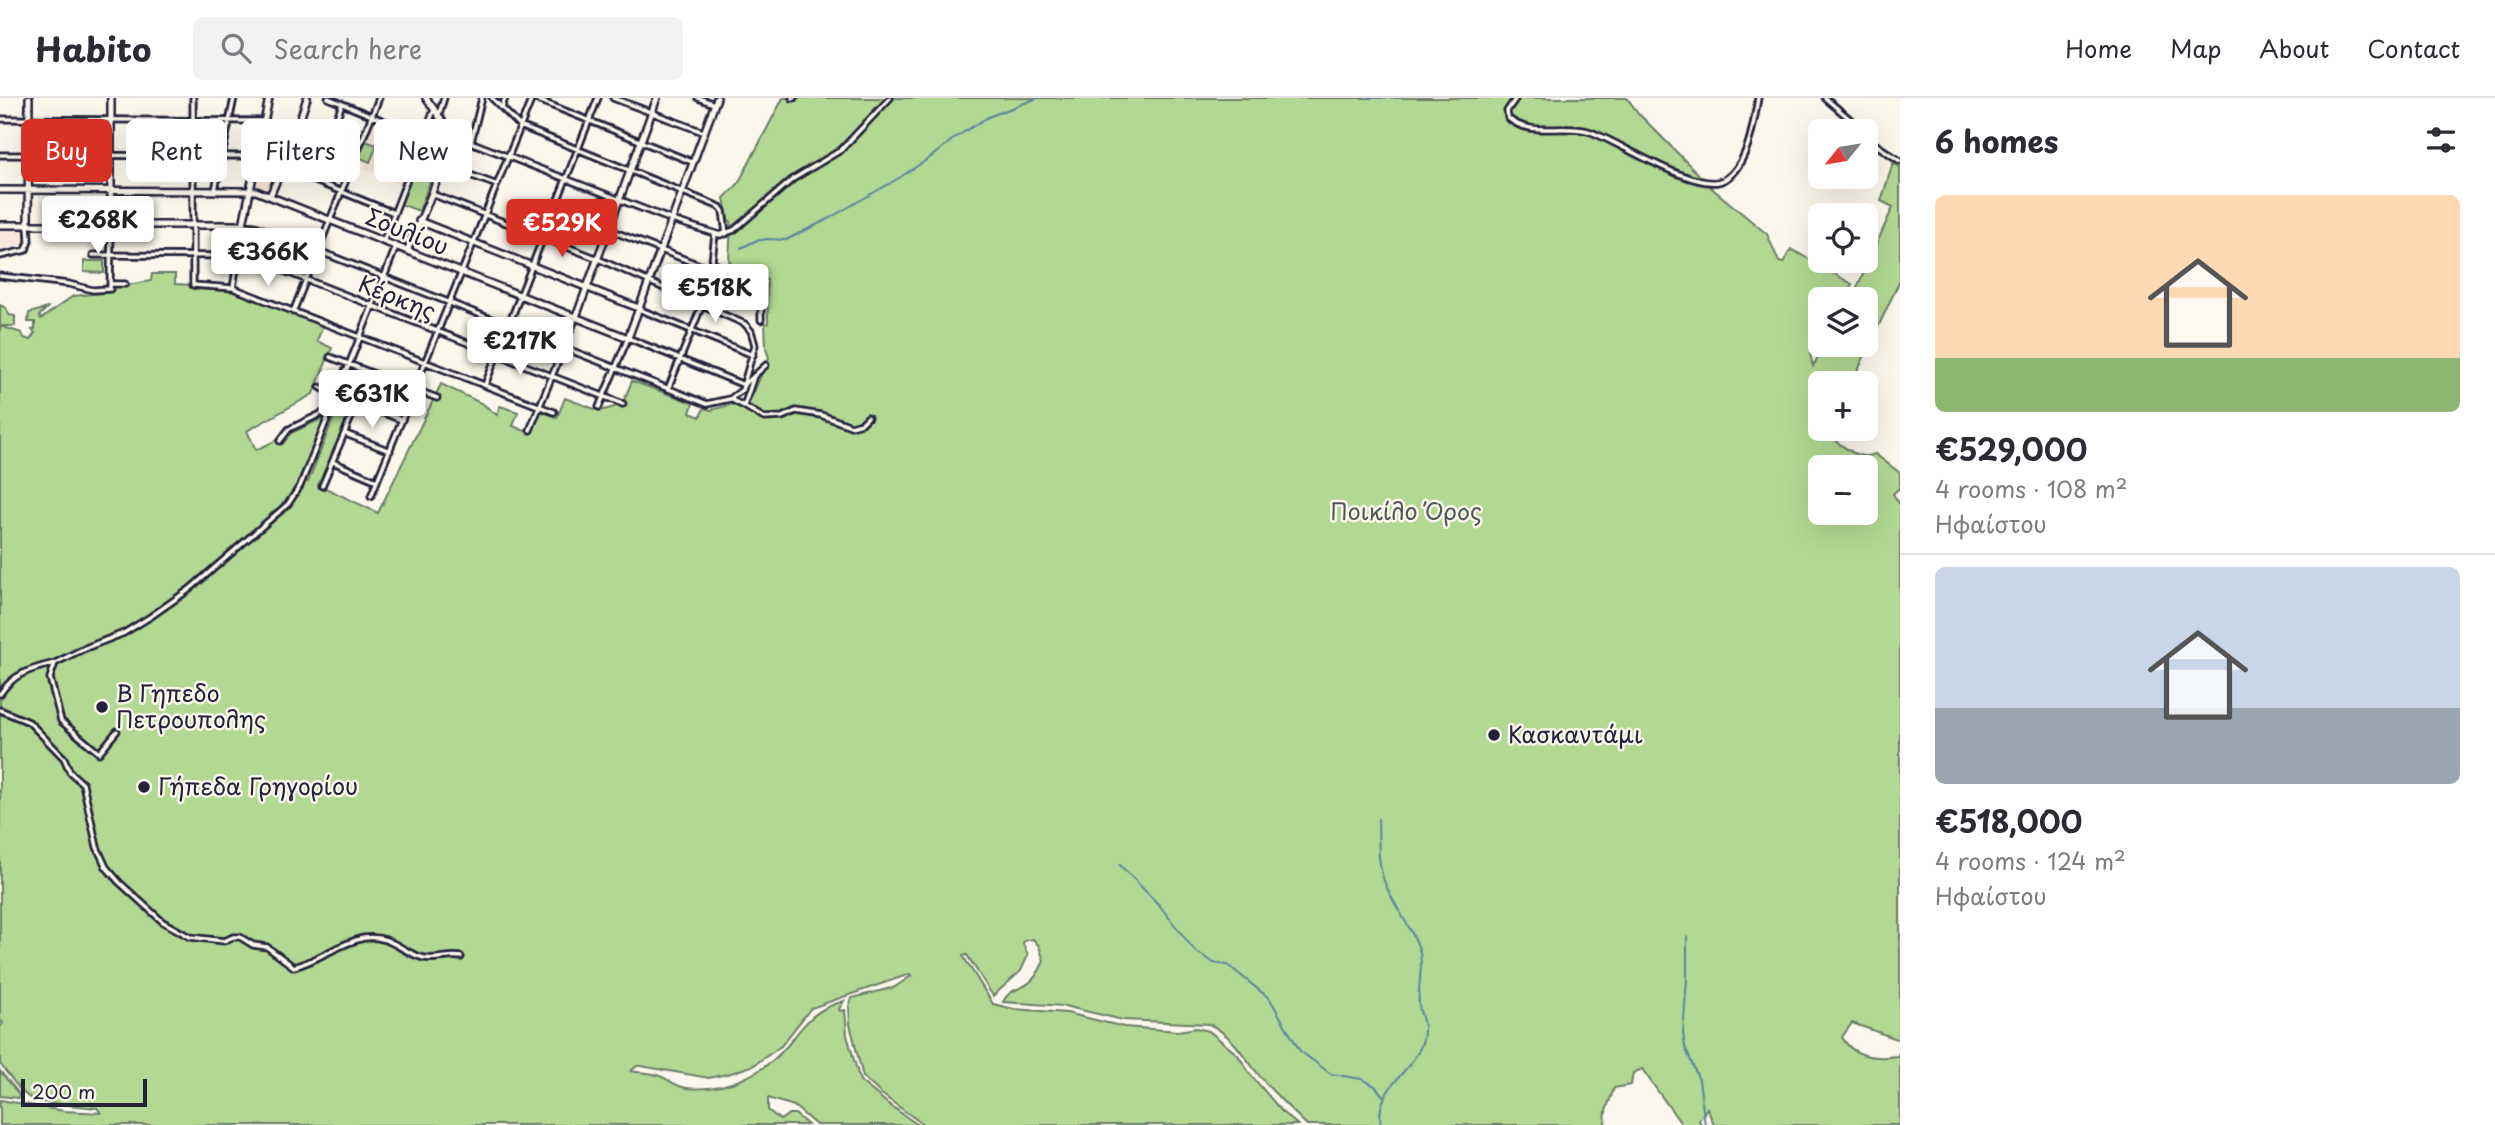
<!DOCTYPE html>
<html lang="en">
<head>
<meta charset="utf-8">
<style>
  body { margin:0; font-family:"Playpen Sans",sans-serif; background:#f2f2f3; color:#2b2b33; height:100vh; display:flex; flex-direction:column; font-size:26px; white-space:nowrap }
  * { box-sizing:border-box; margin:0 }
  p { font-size:23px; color:#7c7c81 }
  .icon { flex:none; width:38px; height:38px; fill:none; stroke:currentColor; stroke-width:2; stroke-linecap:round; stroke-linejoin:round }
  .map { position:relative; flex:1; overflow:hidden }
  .details { display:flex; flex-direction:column; background:#fff; width:595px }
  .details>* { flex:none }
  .banner { position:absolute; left:21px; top:21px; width:665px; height:63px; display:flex; gap:14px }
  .needle { width:46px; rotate:240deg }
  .buttons { position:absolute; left:1808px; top:21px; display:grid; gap:14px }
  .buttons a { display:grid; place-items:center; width:70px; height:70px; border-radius:10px; background:#fff; box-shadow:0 7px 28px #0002; font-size:35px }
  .scale { position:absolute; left:21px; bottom:18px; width:126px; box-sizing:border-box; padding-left:7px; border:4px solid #22223b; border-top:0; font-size:19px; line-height:24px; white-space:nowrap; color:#22223b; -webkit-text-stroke:5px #fbf7ec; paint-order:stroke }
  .price { position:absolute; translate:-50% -60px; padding:0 16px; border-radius:7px; background:#fff; color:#222; font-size:23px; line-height:46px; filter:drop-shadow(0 2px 4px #0008) }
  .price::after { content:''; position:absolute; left:50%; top:42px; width:21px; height:16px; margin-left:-10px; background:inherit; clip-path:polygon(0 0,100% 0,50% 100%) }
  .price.active { background:#d93025; color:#fff }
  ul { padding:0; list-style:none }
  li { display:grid; align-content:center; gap:14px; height:371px; padding:0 35px }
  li+li { border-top:2px solid #e1e1e2 }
  li span { display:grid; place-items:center; height:217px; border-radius:10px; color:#555 }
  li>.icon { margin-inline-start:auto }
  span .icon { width:126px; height:126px; fill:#fffc; stroke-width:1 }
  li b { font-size:30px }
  h2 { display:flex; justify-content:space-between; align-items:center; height:84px; padding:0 35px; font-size:30px }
  .tag { padding:0 24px; border-radius:10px; background:#fff; box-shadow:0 7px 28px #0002; font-size:24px; line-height:63px }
  .tag.active { background:#d93025; color:#fff }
  header { display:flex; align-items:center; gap:42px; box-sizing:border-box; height:98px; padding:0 35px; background:#fff; border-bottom:2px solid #e1e1e2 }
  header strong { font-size:33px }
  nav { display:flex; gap:38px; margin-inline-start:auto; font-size:24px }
  .search { width:490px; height:63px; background:#f2f2f3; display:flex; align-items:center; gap:18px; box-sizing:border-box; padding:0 24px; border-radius:10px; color:#7c7c81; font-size:26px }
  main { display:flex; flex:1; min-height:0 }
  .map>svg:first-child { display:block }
  .built { fill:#fbe7db }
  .green { fill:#b2d893; stroke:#6a7d67; stroke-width:2; fill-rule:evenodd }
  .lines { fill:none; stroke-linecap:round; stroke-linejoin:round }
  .stream { stroke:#5c84a0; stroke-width:2 }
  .street-casing { stroke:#22223b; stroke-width:9 }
  .secondary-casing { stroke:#22223b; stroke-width:10 }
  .street { stroke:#fbf7ec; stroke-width:3.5 }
  .secondary { stroke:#fbf7ec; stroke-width:5 }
  .poi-dot { fill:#22223b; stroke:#fbf7ec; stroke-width:2.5 }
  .labels { text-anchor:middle; stroke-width:5; stroke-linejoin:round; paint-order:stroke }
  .street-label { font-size:23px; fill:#22223b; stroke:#fbf7ec }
  .park-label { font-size:23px; fill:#4d5955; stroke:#fbf7ec }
  .poi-label { font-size:23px; fill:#22223b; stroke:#fbf7ec; text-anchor:start }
</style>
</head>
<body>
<header>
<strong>Habito</strong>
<div class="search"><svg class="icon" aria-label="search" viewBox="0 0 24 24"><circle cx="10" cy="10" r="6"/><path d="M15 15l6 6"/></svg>Search here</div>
<nav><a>Home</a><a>Map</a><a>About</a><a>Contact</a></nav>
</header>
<main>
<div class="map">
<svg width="1900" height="1027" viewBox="0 0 1900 1027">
  <rect width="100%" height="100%" fill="#fbf7ec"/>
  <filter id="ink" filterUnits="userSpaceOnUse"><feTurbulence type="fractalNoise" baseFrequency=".0143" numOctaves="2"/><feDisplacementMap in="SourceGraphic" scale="14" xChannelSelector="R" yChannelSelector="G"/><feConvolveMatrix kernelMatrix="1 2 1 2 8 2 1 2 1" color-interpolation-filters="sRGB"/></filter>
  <g filter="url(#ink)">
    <path class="built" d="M374 22 403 34 400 41 417 48 401 87 363 71 367 63 358 59Z
      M264 39 288 50 271 89 265 91 257 88 256 84Z
      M0 130H25V146L0 153Z"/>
    <path class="green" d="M783 0H1627L1639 16 1714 92 1767 136 1779 164 1783 165 1791 151 1852 186 1843 201H1820V239L1810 256 1813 268 1825 247H1866V201H1852L1893 109 1881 103 1893 65 1900 69V182L1852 285H1820V331H1834L1837 344C1850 353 1859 362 1875 356L1900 375V389L1893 396 1900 407V942L1852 925 1842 939C1853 960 1876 961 1897 958L1900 954V1027H1714L1707 1010 1699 1022 1701 1027H1682L1642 971 1633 975 1631 987 1614 990 1606 1013 1605 1027H1307C1290 1011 1273 995 1258 976 1243 957 1232 937 1209 926L1123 922 1064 908 1003 904C1008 893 1015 893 1026 887 1035 882 1040 872 1044 863L1039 848 1033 841 1024 843 1023 846 1028 857 1021 873 993 898 967 857 963 858 993 906 1014 911 1067 915 1124 929 1178 933 1196 930 1209 933 1238 957 1251 977 1283 1015 1298 1027H924L880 995 863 979 850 926 849 908 852 900 895 889 911 878 910 876 811 910 781 948 754 967 731 975 709 980 641 968H637L631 973C639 975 649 974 657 977 668 980 675 989 687 990 724 994 764 976 787 948 806 924 813 912 844 903L839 911 840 913 845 912 847 937 860 983 887 1005 918 1027H816L794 1008 768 1000V1012L780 1022 789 1016H795L808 1027H0V1002L64 1013 101 1015 97 1010 41 1004 31 1001 21 993 0 966V929L3 925 0 922V207L6 210 9 217 15 218V228H0L22 235 24 240 30 242 35 235 32 232 35 231V224H28L29 215 47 210 39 218 41 221 73 198 111 194 116 189 151 183 152 176H175V186L192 187 194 191 234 193 323 227 317 243 332 250 313 296 247 333 256 352 325 319 301 380 308 384 348 284 353 310 321 388 378 415 441 286 483 306 497 317 500 308 518 314 513 328 530 335 540 312 557 320 565 300 600 313 622 307 632 283 693 305 690 315 700 319 704 310 711 312 733 306 749 313 750 311 747 309 769 260 766 250 765 226 768 225 767 182C753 175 739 177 729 163L731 124 728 121 724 100 738 86ZM1820 369H1866V415H1820Z
      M434 18 442 31 444 46 419 113 400 106Z
      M365 43 377 47 370 64 358 59Z
      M84 163H104V175L84 174Z
      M0 973 19 996 18 1000 0 998Z"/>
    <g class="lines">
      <path class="stream" d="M1366 0H1400
        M741 150 755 143 768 141 786 142 828 121 899 80 931 59 956 39 988 19 1038 0
        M1378 721C1379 741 1377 761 1383 780 1391 805 1409 824 1418 848 1425 866 1417 888 1419 907 1420 916 1425 924 1424 933 1423 971 1373 986 1381 1027
        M1119 766 1160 808 1195 853 1214 865 1228 867 1270 901 1300 953 1331 976 1362 981 1375 988 1384 999
        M1687 839V880L1683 935 1685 949 1699 982 1705 1027"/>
      <g class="street-casing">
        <path id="street" d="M193 0V187L233 190 554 314
          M328 0 423 39
          M492 0 520 28 720 109 723 113 726 136
          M533 0 692 64
          M613 0 703 34
          M698 0 714 6
          M792 0H794
          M1516 0 1507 13 1508 20C1531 40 1564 25 1591 34 1619 44 1698 96 1724 82 1748 68 1754 24 1758 0
          M1825 0 1851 22 1859 33
          M502 10 505 0
          M439 16 444 0
          M0 21 264 23
          M262 34 351 70
          M447 35 672 122 720 137 734 132 793 81 841 52 890 0
          M1866 40 1900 63
          M471 44 482 0
          M0 57 257 58
          M323 58 342 6
          M443 67 497 87
          M283 70 394 115
          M215 92 234 0
          M556 111 717 174
          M383 144 434 12
          M93 157 246 158 623 306
          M0 158 26 152 29 143 28 127
          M712 165 761 186V222
          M711 172 715 136
          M0 178 69 186 93 192 110 191 111 127
          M111 186H125
          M233 190 243 127 255 128 707 306 730 301 742 292 755 247 751 233 745 226 598 161 432 96
          M641 212 753 257
          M293 214 379 0
          M330 259 437 300
          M485 287 598 0
          M320 289 335 297
          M668 291 702 207
          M730 301 744 308 754 278
          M355 304 402 322
          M744 308 764 320 782 319 796 313 821 317 851 328 862 325 868 319
          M599 309 628 240 744 287 766 267
          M530 332 576 219
          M346 336 390 353
          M280 343 289 331 327 313
          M333 364 377 383
          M322 388 355 310 348 276 345 273
          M371 398 532 0
          M0 596C14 575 31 571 55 565
          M0 612 29 624 64 660 70 674 83 686 97 749 106 769 119 784 163 824 190 839 224 843 233 839H240L253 847 267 849 294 869C318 863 339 845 364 840 391 836 402 855 424 860 436 862 449 857 461 859
          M117 633 99 655 61 623 50 580 55 565 83 551 124 535 150 519 190 491 288 406 300 388 310 364 396 149"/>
      </g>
      <g class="secondary-casing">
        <path id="secondary" d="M0 92 256 93 628 240 717 0
          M270 98 292 46 307 0
          M419 123 641 211
          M0 127H243L269 0
          M28 127 29 0
          M111 127V0
          M407 153C417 129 453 55 447 33 443 21 433 10 426 0
          M576 219 657 0"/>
      </g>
      <use href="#street" class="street"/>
      <use href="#secondary" class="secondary"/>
    </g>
  </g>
  <g class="poi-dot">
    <circle cx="102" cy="609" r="7"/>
    <circle cx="1494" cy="637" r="7"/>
    <circle cx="144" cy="689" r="7"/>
  </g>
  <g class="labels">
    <g class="street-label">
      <text transform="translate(407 134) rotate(22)" y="8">Σουλίου</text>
      <text transform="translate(397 200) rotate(22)" y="8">Κέρκης</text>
    </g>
    <g class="park-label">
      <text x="1406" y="422">Ποικίλο Όρος</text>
    </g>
    <g class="poi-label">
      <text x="116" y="604">Β Γηπεδο<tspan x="116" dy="26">Πετρουπολης</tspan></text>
      <text x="1508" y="645">Κασκαντάμι</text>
      <text x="158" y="697">Γήπεδα Γρηγορίου</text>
    </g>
  </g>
</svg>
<div class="buttons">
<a><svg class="needle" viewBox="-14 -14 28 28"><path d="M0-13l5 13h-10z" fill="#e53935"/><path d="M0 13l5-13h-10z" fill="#7c7c81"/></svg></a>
<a><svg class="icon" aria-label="locate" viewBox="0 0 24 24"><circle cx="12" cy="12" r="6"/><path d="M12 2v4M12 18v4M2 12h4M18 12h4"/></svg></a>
<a><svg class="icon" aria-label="layers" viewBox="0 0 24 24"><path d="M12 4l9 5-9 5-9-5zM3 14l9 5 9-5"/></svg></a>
<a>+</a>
<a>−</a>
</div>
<div class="scale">200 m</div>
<b class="price" style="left:98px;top:158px">€268K</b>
<b class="price active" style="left:562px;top:161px">€529K</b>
<b class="price" style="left:268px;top:190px">€366K</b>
<b class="price" style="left:715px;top:226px">€518K</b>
<b class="price" style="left:520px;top:279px">€217K</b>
<b class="price" style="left:372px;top:332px">€631K</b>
<div class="banner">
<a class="tag active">Buy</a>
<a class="tag">Rent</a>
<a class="tag">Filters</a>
<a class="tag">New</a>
</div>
</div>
<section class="details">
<h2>6 homes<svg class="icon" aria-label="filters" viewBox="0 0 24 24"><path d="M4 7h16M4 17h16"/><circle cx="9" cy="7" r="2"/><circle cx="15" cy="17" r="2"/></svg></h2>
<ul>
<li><span style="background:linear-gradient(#ffd9b3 75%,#8fb573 0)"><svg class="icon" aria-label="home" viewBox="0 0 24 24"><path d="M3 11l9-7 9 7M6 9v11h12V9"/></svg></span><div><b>€529,000</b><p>4 rooms · 108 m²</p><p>Ηφαίστου</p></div></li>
<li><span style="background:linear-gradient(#c9d6e8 65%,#9aa5b1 0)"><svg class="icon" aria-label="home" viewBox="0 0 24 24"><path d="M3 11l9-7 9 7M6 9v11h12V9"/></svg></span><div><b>€518,000</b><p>4 rooms · 124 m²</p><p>Ηφαίστου</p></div></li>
</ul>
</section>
</main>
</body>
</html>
